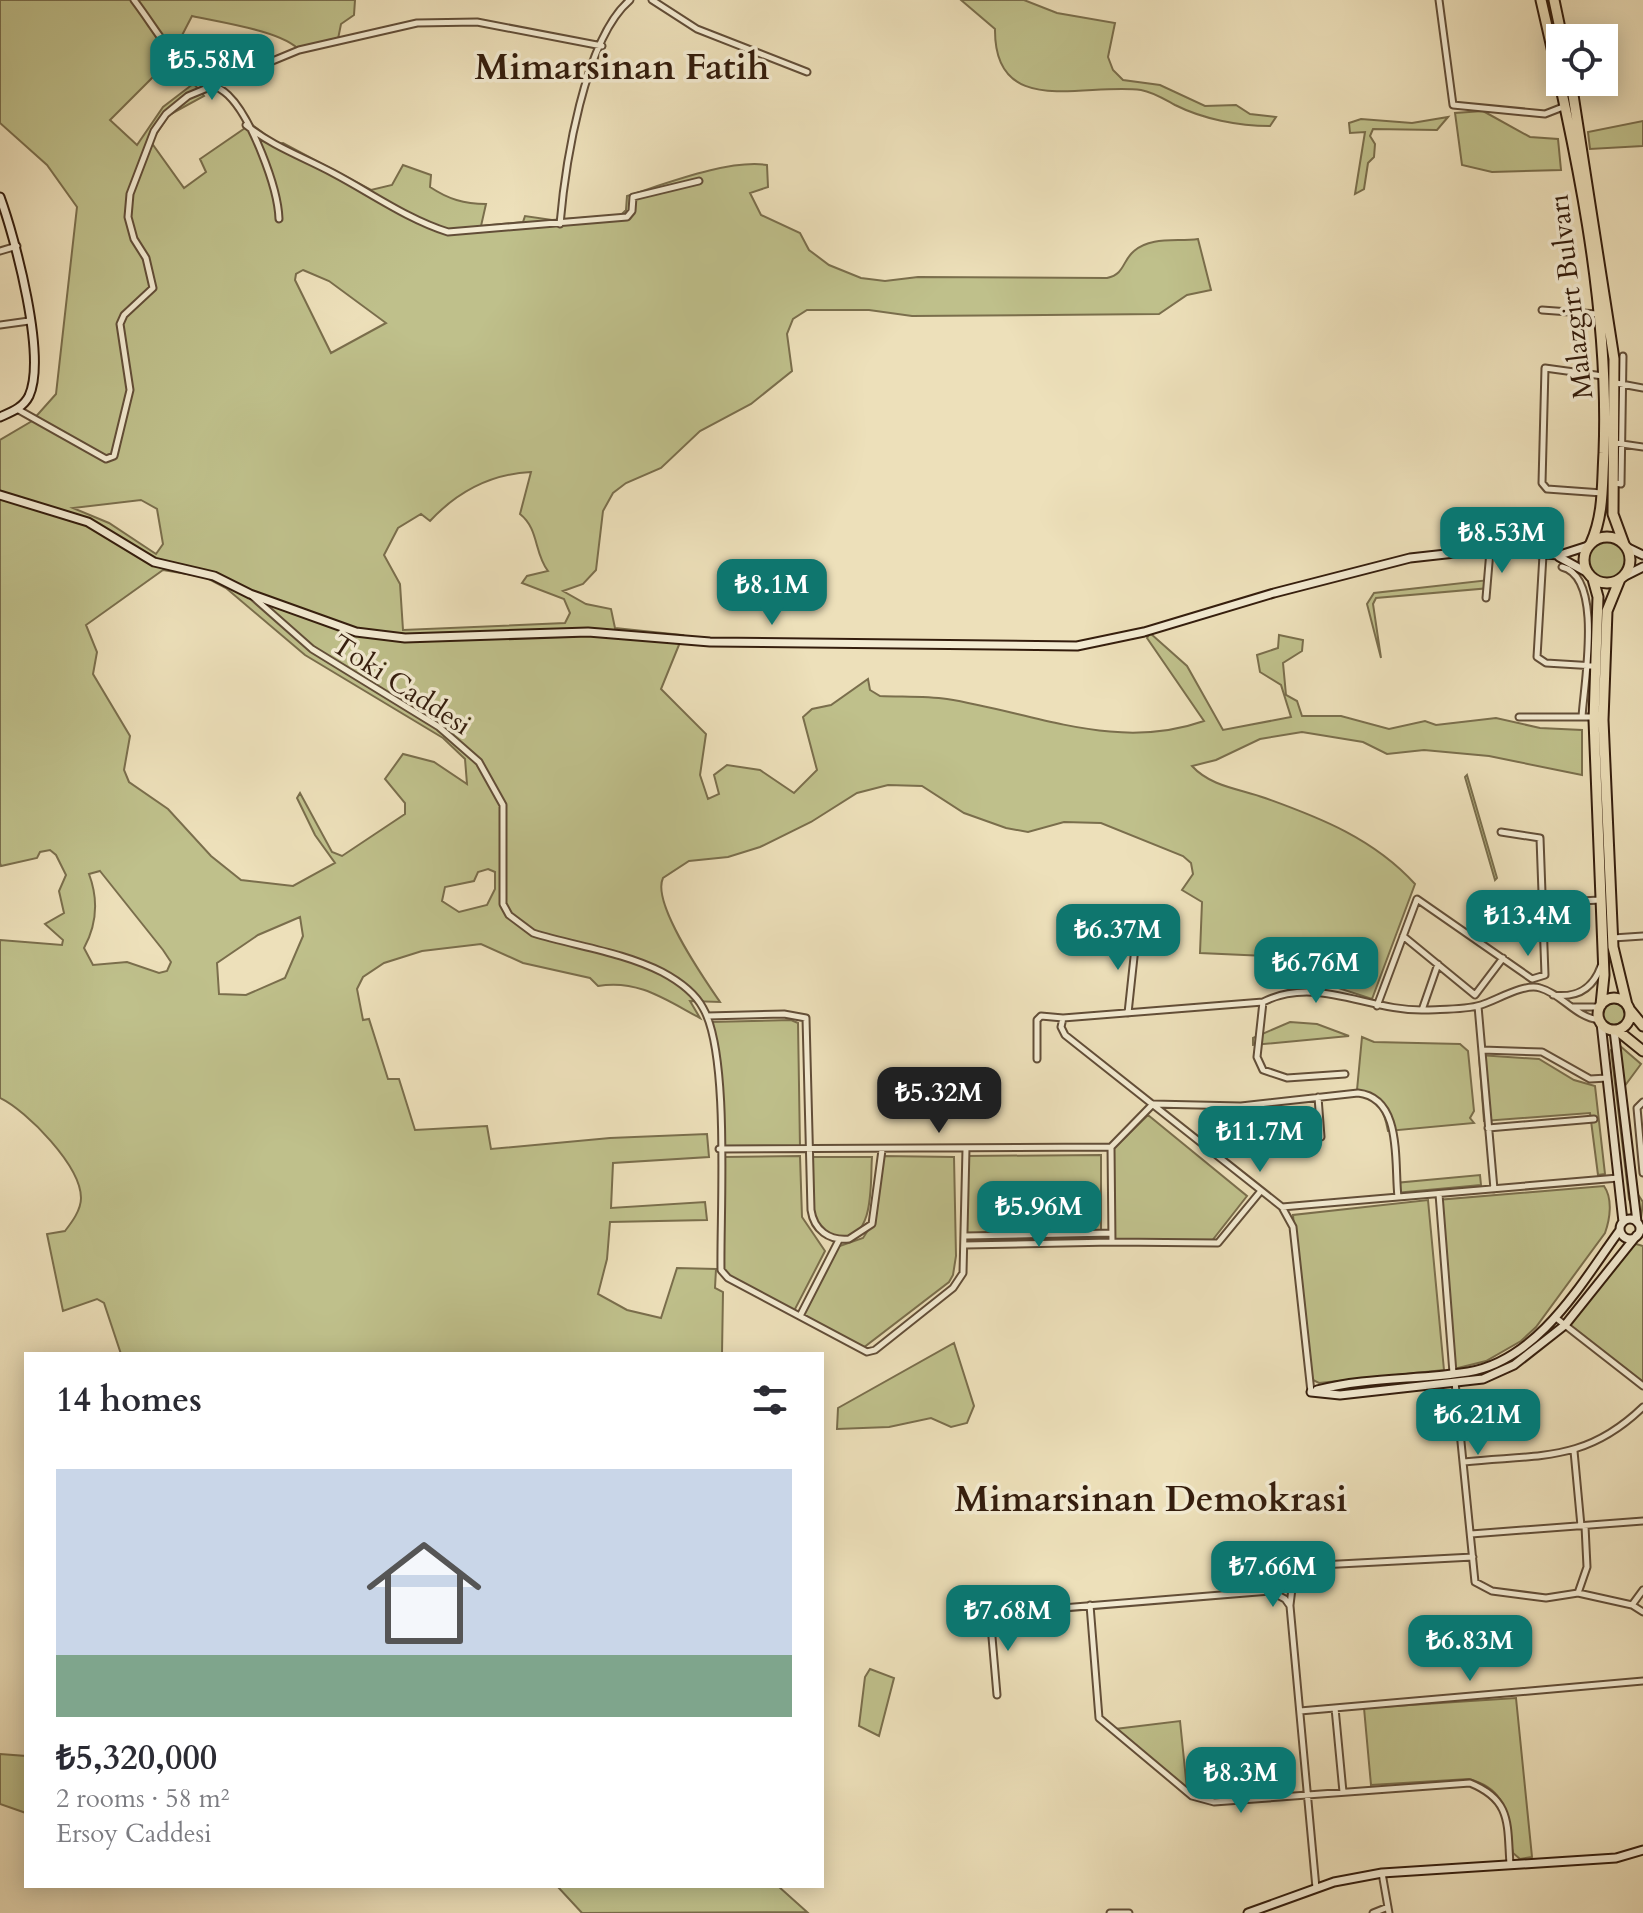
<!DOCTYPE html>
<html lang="en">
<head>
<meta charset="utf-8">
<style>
  body { margin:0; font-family:Cardo,serif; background:#f2f2f3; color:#2b2b33; height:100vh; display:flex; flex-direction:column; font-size:30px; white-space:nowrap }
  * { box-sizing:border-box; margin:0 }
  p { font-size:26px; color:#7c7c81 }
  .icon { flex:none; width:44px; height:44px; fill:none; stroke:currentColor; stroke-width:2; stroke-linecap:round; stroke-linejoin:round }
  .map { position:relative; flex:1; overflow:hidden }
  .details { position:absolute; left:24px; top:1352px; width:800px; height:536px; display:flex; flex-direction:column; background:#fff; border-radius:0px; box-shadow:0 4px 20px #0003 }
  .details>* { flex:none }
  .buttons { position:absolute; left:1546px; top:24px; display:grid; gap:16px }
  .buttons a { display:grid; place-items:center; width:72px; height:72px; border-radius:0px; background:#fff; box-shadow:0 4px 20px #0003; font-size:40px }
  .price { position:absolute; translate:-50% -68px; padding:0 18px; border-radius:16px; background:#0f766e; color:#fff; font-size:26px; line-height:52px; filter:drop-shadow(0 2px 4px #0008) }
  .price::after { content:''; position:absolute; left:50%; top:48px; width:24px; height:18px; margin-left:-12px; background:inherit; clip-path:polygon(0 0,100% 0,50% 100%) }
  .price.on { background:#222; color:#fff }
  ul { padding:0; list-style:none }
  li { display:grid; align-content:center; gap:16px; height:424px; padding:0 32px }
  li+li { border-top:2px solid #e1e1e2 }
  li span { display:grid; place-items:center; height:248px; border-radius:0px; color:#555 }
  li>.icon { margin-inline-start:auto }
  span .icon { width:144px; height:144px; fill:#fffc; stroke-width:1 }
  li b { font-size:34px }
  h2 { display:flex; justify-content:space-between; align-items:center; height:96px; padding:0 32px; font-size:34px }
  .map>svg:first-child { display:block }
  .green { fill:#bfc08b; stroke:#7a6e4c; stroke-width:2; fill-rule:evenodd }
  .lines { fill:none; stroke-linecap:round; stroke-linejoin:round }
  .street-casing { stroke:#624e38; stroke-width:9 }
  .secondary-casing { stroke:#341d0d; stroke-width:11 }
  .highway-casing { stroke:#341d0d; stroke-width:13 }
  .street { stroke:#f3ebd2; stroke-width:5 }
  .secondary { stroke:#f3ebd2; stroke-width:7 }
  .highway { stroke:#ede0ba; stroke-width:9 }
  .labels { text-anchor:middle; stroke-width:7; stroke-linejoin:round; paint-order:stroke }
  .street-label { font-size:28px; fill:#341d0d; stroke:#f3ebd2 }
  .district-label { font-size:36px; font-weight:bold; fill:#341d0d; stroke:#f3ebd2 }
</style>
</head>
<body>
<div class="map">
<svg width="1643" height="1913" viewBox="0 0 1643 1913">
  <rect width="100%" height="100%" fill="#ede0ba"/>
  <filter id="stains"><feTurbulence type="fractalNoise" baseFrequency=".0025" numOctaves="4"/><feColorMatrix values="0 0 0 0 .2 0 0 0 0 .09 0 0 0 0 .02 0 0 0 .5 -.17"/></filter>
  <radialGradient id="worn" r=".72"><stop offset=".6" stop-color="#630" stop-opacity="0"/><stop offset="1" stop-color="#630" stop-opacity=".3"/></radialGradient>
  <path class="green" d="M0 0H355L354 15 341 24 337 44 300 51C284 31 218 22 192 16L176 47 190 66 204 75 194 84 204 96 169 115 151 142 184 188 206 172 200 159 251 124 278 144 283 143 371 190 392 185 403 165 431 175 430 187C448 199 464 204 486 204L481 226 523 222 525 216 552 220 621 215 626 210 627 196C665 184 729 159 767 165L768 187 750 193 761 215 800 233 809 250 829 265 861 278 885 281 918 277 1107 278C1125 274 1122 261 1134 251 1151 236 1177 242 1198 239L1211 290 1187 295 1159 314 912 316 869 310H807L793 319 787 334 792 371 751 404 700 431 661 468 626 483 613 493 603 511 596 570 583 584 563 591 586 604 611 609 615 628 683 635 661 689 706 734 700 775 708 799 719 794 714 775 727 765 760 770 794 793 817 770 803 717 812 709 831 705 868 679 870 690 880 696C902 697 925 696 947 699 1035 713 1116 752 1204 721L1147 638 1150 633 1187 666 1223 730 1291 717 1281 685 1260 672 1257 655 1278 648 1279 635 1303 640 1302 651 1283 663 1286 695 1297 701 1302 716H1341L1389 729 1425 721 1436 725 1496 718 1540 728 1582 730V775L1489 756 1424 750 1387 754 1363 742 1302 732 1260 739 1216 760 1192 766C1211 787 1241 789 1265 798 1321 818 1374 839 1415 884L1372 999 1332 986 1321 970 1292 957 1200 953 1202 902 1182 890 1193 874 1191 863 1183 856 1101 823 1064 822 1028 832 1006 828 964 813 922 786 888 785 857 793 811 822 760 847 728 857 689 861 663 878C651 903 705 980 720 1002L690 1001 700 1018C666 1000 638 979 598 986L590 978 523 963 481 944 422 951 384 963 363 977 357 989 363 1020 369 1019 388 1079H399L415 1130 487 1126 491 1149 610 1138 707 1134 709 1157 613 1163 611 1208 705 1202 707 1220 610 1222 607 1259 598 1294 627 1310 661 1318 677 1268 716 1269 715 1288 723 1292 722 1354H121L104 1303 97 1299 63 1311 47 1234 65 1231C72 1222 81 1210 81 1198 81 1166 27 1111 0 1098V940L62 945 63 940 45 924 64 913 59 891 66 875 56 855 50 850 40 852 37 858 1 866 0 863V440L32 421 56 394 77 207 47 165 0 123ZM169 61 193 84 163 107 137 145 110 120ZM303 270 329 281 386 323 331 353 295 280 296 274ZM531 472 520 514C539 529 534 553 548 571L527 576 522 583 564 599 570 613 565 623 403 630 400 584 384 555 398 528 421 514 430 521C458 491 491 474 531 472ZM141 500 157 509 163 544 156 554 109 523 73 508ZM163 570 205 577 226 588 305 655 443 738 465 759 467 784 434 762 403 754 385 779 405 803V814L342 856 332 852 300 793 297 798 315 835 335 863 293 886 241 880 211 856 168 809 129 782 124 770 130 736 93 674 97 652 86 625ZM488 869 495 872V889L487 905 459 912 442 901 445 887 474 881 478 872ZM100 871 163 950 171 962 167 971 159 973 127 962 93 965 84 948C97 924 98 898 89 874ZM300 917 303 936 285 978 246 995 219 994 217 963 258 935Z
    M961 0H1024L1057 13 1115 23 1108 57 1113 70 1123 80 1160 85 1205 106 1236 105 1250 114 1276 117 1270 126C1238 126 1203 119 1175 105 1164 99 1153 92 1141 90 1086 82 994 120 995 29Z
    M1483 111 1530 137 1558 139 1561 170 1492 172 1462 165 1455 113Z
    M1448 117 1437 130 1373 129 1370 136 1375 144 1374 157 1368 163 1364 189 1355 194 1365 132 1350 133 1349 123 1361 119 1412 123Z
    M1643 121V146L1590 149 1588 132Z
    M1588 560a19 19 0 1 1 38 0a19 19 0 1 1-38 0Z
    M1489 580 1490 588 1376 598 1373 604 1381 658 1367 604 1374 593Z
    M1467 775 1497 878 1495 880 1465 777Z
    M1602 1014a12 12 0 1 1 24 0a12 12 0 1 1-24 0Z
    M791 1020 798 1023 800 1147H720L719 1070 710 1022Z
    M1290 1022 1317 1024 1349 1036 1253 1045V1038Z
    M1362 1037 1374 1042 1460 1044 1468 1051 1474 1111 1470 1118 1474 1123 1388 1131C1384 1109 1378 1099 1357 1090Z
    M1619 1045 1641 1064 1624 1087 1637 1193 1643 1202 1640 1226 1629 1199 1611 1050Z
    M1479 1055 1539 1059 1574 1080 1595 1086 1605 1174 1598 1175 1590 1113 1484 1121Z
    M1148 1115 1247 1196 1211 1242H1112L1109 1153Z
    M1101 1155V1233L966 1234 965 1156Z
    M800 1156 802 1217 825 1251 793 1313 729 1279 721 1271 723 1157Z
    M881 1156 954 1157 956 1256 953 1275 949 1282 863 1348 800 1317 834 1248 863 1238 874 1221Z
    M807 1157H872C870 1179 876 1241 839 1238 828 1237 819 1231 812 1223Z
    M1480 1175 1481 1185 1395 1193V1183Z
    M1604 1186C1613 1199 1610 1219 1605 1233L1536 1327 1521 1341 1486 1361 1454 1369 1437 1200Z
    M1428 1200 1444 1370 1319 1383 1307 1377 1293 1215Z
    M1636 1244 1643 1246V1385L1563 1324 1622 1248Z
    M954 1343 974 1406 967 1423 951 1427 931 1418 889 1427 837 1429 838 1408Z
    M870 1669 894 1678 879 1736 859 1726 865 1677Z
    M1516 1698 1532 1857 1520 1859 1513 1853C1504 1819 1512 1791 1469 1779L1371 1785 1364 1708Z
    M1180 1721 1187 1789 1115 1729Z
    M0 1754 26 1756V1813L0 1804Z
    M557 1886H778L807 1912 582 1913Z"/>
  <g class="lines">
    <g class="street-casing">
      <path id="street" d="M134 0C150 21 164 45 182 65 195 79 214 82 228 95 251 117 278 187 279 219
        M652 0 697 29 807 72
        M1439 0 1453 105 1545 114 1563 107
        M246 125C272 146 303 157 333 173 371 193 407 219 448 232L627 217 632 211 633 197 699 181
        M560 224C565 166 584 39 630 0
        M0 251 17 246
        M1542 310 1597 314
        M0 325 29 321
        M1616 383 1643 388
        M17 409 106 459 114 456 130 390 120 324 124 315 153 288 146 258 134 239 128 217 130 194 154 131 166 114 188 96 299 50 417 23 477 22 602 46
        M1615 443 1643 447
        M1615 483 1621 484 1623 356
        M1602 493 1547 489 1542 483 1545 368 1603 376
        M1543 555 1537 657 1546 663 1595 666
        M1562 567C1604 577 1584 683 1582 717
        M252 596 312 649 439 727 479 762 503 805V904L509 915 533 933C575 946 623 952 662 972 677 980 695 993 703 1008 730 1054 720 1211 721 1270L728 1278 867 1352 875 1350 953 1288 963 1273 966 1149
        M1486 598 1490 551
        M1519 717H1594
        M1543 903 1600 900
        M1403 936 1475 995 1503 958
        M1613 938 1643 936
        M1553 995C1577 998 1593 989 1601 966
        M1263 1002 1257 1057 1263 1070 1287 1078 1345 1074
        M1377 1006 1417 899 1532 979 1545 975 1540 838 1501 832
        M1478 1006 1494 1189
        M1573 1007H1600
        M1422 1010 1438 964
        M1128 1013 1137 929
        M707 1016 784 1014 806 1018 811 1210C814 1230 829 1241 849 1239L872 1224 882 1150
        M1063 1018 1061 1027 1065 1035 1282 1207 1293 1227 1311 1392
        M1482 1050 1542 1052 1590 1079 1607 1078
        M1037 1059V1020L1041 1016 1063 1018 1263 1002C1317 975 1369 1012 1426 1010 1443 1009 1465 1010 1481 1005 1497 1000 1524 983 1540 988 1562 994 1575 1017 1599 1020
        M1318 1097 1321 1137
        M1643 1102 1637 1108 1643 1173
        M1488 1128 1594 1119
        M1111 1147 1112 1242 1218 1243 1260 1192
        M719 1149 1111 1147 1153 1104 1241 1106 1358 1093C1403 1098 1394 1163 1398 1197
        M1439 1194 1453 1373
        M1282 1207 1618 1178
        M965 1236 1112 1233
        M965 1245 1112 1242
        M800 1316 839 1240
        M1556 1318 1643 1386
        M1455 1382 1475 1582 1492 1591 1546 1598 1578 1593 1632 1605 1643 1612
        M1574 1451 1581 1526
        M1464 1462C1539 1454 1585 1463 1643 1407
        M1471 1534 1643 1521
        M1578 1593 1587 1567 1585 1526
        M1090 1605 1099 1718 1192 1796 1214 1802 1470 1783C1512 1800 1507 1824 1510 1864
        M1290 1605 1294 1572 1301 1566 1473 1557
        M1632 1605 1643 1590
        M997 1695 990 1614 1270 1591 1285 1599 1290 1606 1316 1888
        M1335 1708 1343 1792
        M1300 1711 1643 1681
        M1382 1873 1389 1913
        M1110 1913H1129
        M1373 1913 1388 1907"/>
    </g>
    <g class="secondary-casing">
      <path id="secondary" d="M0 197C15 238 47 357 29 396 23 408 11 412 0 417
        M0 495 88 522 154 562 214 576 250 594 356 632 405 638 588 632 710 642 1077 646 1144 632 1274 593 1410 558 1482 550 1560 555 1588 546
        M1626 547 1643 555
        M1559 557 1588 573
        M1623 577 1643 567
        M1601 1023 1623 1222
        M1614 1030 1637 1222
        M1620 1229a10 10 0 1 1 20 0a10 10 0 1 1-20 0Z
        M1317 1390C1367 1377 1418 1380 1468 1372 1539 1360 1582 1282 1620 1230
        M1311 1392 1340 1395 1483 1379 1514 1365 1565 1325 1637 1235
        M1248 1913 1334 1882 1382 1873 1616 1858 1643 1850"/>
    </g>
    <g class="highway-casing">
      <path id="highway" d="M1541 0C1575 147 1610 302 1604 453 1602 485 1604 514 1591 543
        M1554 0 1562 38
        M1571 82 1614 359 1613 514 1624 544
        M1584 560a23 23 0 1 1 46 0a23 23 0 1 1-46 0Z
        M1593 579 1598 597 1594 720 1604 975 1601 1005
        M1620 579 1607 611 1603 720 1613 947 1627 1005
        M1598 1014a16 16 0 1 1 32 0a16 16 0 1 1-32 0Z
        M1630 1010 1643 1026
        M1617 1030 1643 1051"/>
    </g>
    <use href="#street" class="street"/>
    <use href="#secondary" class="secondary"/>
    <use href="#highway" class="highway"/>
  </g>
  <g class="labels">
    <g class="street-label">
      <text transform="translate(1570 297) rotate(-97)" y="10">Malazgirt Bulvarı</text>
      <text transform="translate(402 684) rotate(33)" y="10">Toki Caddesi</text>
    </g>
    <g class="district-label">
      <text x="622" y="79">Mimarsinan Fatih</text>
      <text x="1151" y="1511">Mimarsinan Demokrasi</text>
    </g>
  </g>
  <rect width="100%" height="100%" filter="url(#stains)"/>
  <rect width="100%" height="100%" fill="url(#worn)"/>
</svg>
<div class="buttons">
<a><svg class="icon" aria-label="locate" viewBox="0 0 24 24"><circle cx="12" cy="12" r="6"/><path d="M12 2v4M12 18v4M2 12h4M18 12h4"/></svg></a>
</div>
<b class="price" style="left:212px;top:102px">₺5.58M</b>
<b class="price" style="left:1502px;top:575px">₺8.53M</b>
<b class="price" style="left:772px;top:627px">₺8.1M</b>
<b class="price" style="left:1528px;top:958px">₺13.4M</b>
<b class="price" style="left:1118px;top:972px">₺6.37M</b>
<b class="price" style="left:1316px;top:1005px">₺6.76M</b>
<b class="price on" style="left:939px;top:1135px">₺5.32M</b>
<b class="price" style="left:1260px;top:1174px">₺11.7M</b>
<b class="price" style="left:1039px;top:1249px">₺5.96M</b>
<b class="price" style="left:1478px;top:1457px">₺6.21M</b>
<b class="price" style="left:1273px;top:1609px">₺7.66M</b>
<b class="price" style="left:1008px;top:1653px">₺7.68M</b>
<b class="price" style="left:1470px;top:1683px">₺6.83M</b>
<b class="price" style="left:1241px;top:1815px">₺8.3M</b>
<section class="details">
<h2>14 homes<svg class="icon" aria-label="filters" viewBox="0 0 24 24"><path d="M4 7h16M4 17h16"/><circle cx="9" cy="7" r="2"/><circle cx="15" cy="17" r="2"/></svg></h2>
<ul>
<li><span style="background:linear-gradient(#c9d6e8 75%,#7fa58c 0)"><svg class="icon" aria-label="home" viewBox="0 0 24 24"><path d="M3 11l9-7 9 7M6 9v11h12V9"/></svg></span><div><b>₺5,320,000</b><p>2 rooms · 58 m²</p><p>Ersoy Caddesi</p></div></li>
</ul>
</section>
</div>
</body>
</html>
